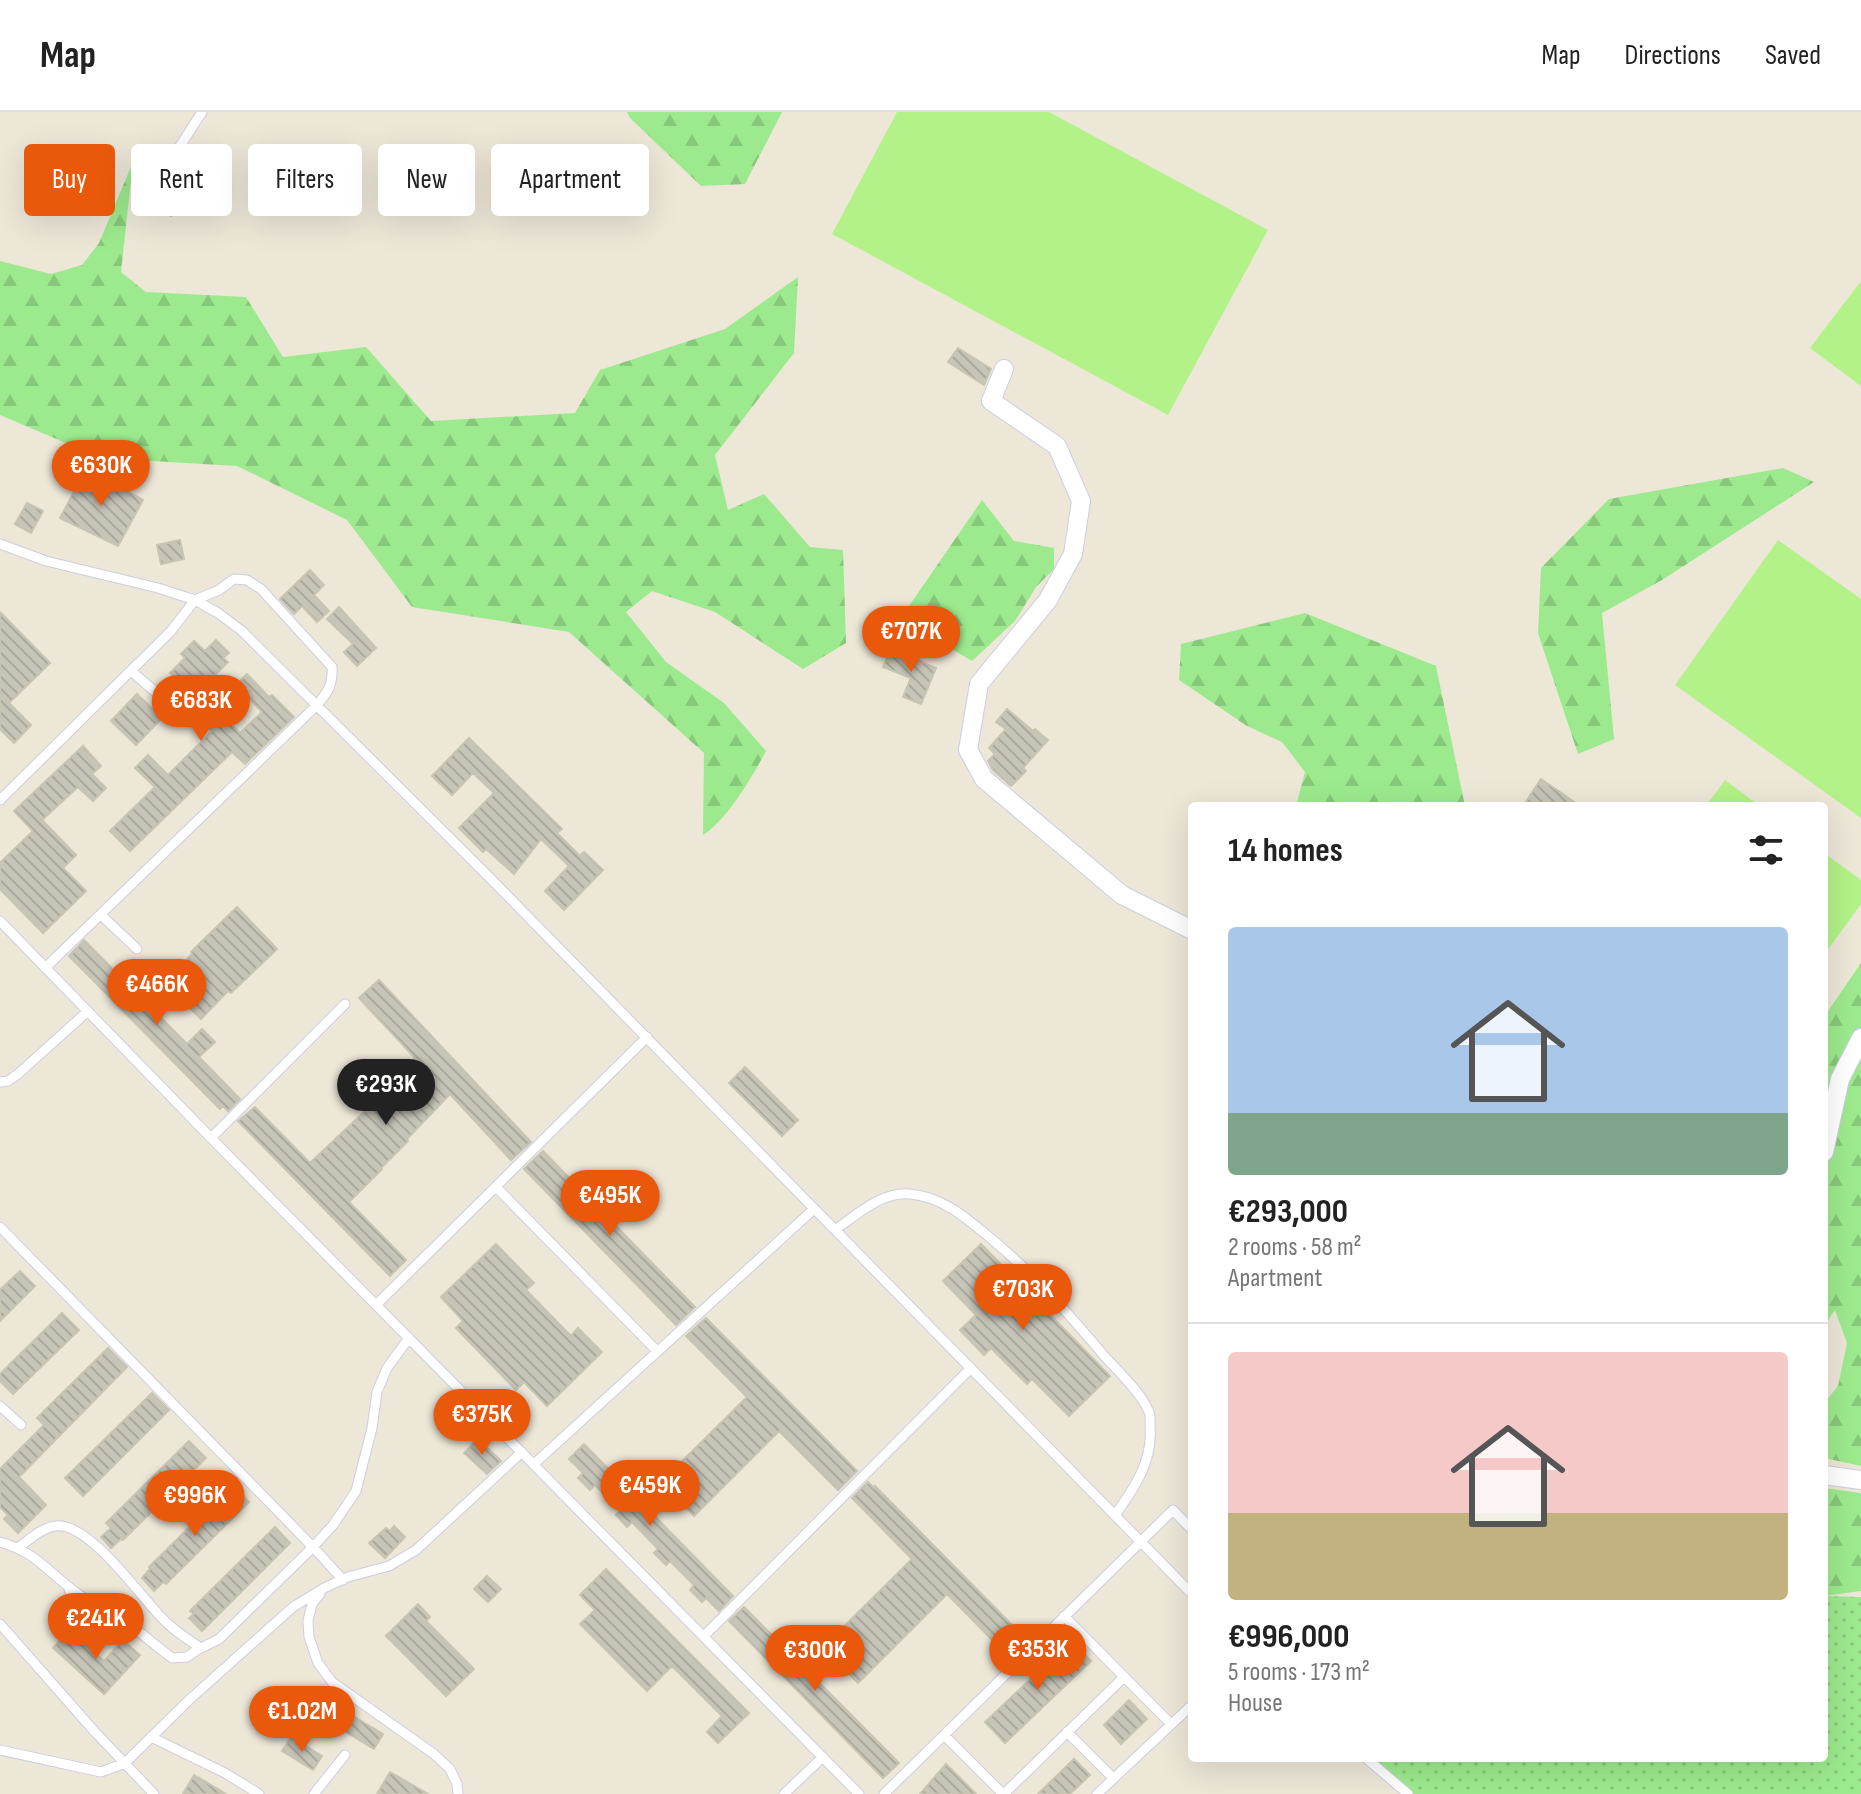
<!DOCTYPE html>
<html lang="en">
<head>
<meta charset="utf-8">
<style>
  body { margin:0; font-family:"Sofia Sans Condensed",sans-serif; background:#f6f6f6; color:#222; height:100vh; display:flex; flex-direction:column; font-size:30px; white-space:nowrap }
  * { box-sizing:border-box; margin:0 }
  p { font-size:26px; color:#767676 }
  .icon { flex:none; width:44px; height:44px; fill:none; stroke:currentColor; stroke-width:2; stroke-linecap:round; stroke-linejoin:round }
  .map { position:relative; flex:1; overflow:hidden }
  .panel { position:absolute; left:1188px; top:690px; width:640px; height:960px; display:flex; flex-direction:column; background:#fff; border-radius:8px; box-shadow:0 8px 32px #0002 }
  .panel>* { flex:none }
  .banner { position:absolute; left:24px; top:32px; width:760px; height:72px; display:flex; gap:16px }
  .price { position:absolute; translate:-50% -68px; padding:0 18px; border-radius:28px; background:#ea580c; color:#fff; font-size:26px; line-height:52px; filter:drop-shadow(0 2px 4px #0008) }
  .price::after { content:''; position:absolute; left:50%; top:48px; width:24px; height:18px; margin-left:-12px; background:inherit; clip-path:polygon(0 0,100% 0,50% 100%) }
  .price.on { background:#222; color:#fff }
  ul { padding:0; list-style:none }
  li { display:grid; align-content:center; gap:16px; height:424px; padding:0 40px }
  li+li { border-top:2px solid #e0e0e0 }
  li span { display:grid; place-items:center; height:248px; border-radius:8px; color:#555 }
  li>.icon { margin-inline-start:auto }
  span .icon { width:144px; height:144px; fill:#fffc; stroke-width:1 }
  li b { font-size:34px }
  h2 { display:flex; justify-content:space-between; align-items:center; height:96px; padding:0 40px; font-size:34px }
  .pill { padding:0 28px; border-radius:8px; background:#fff; box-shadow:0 8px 32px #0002; font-size:28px; line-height:72px }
  .pill.on { background:#ea580c; color:#fff }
  header { display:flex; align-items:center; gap:48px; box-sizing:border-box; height:112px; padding:0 40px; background:#fff; border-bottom:2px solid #e0e0e0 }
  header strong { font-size:38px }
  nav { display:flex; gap:44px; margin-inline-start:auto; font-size:28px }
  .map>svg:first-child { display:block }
  .grass { fill:url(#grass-dots) }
  .forest { fill:url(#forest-firs) }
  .pitch { fill:#b3f288 }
  .building { fill:url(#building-back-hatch); stroke:#c8c4b2; stroke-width:2 }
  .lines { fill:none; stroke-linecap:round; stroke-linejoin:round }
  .lane-casing { stroke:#cdcde3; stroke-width:11 }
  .street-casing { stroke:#cdcde3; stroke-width:20 }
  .lane { stroke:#fff; stroke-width:9 }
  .street { stroke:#fff; stroke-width:18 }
</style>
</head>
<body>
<header>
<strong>Map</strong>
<nav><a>Map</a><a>Directions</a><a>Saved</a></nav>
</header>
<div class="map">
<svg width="1861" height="1682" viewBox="0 0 1861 1682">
  <defs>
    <pattern id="grass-dots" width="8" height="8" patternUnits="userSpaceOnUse" patternTransform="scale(2)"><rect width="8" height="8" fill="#9dea8e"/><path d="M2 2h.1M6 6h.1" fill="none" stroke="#87c97a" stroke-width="1.8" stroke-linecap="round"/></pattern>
    <pattern id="forest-firs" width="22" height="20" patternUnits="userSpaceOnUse" patternTransform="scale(2)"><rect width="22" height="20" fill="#9dea8e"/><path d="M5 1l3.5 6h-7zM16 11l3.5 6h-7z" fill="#87c97a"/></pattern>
    <pattern id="building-back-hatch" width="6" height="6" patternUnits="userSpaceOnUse" patternTransform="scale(2)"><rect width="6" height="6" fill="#c7c4b8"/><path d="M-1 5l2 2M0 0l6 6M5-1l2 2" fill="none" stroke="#aba89e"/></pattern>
  </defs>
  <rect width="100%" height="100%" fill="#ede7d8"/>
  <path class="grass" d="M1824 1484 1861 1485V1682H1408L1366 1646H1824Z"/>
  <path class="forest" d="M627 0H782L745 72 701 74 630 6Z
    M133 50 121 160 146 180 246 185 283 245 366 235 431 309 575 301 600 258 725 217 798 165 794 241 715 343 728 398 764 382 810 435 843 438 846 531 803 557 715 500 652 479 626 500 666 550 724 591 766 639C752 665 728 707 703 723L704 641 569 520 412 495 347 408 237 354 101 346 0 303V149L51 162 82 153 99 131Z
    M1783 356 1814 370 1662 468 1602 501 1614 627 1578 642 1538 521 1541 456 1609 387Z
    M982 388 1014 429 1054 436V457L1036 475 1015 509 972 549 900 507Z
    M1305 501 1436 554 1465 694H1296L1305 660 1282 630 1247 614 1179 568 1181 532Z
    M1861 851V1354L1824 1346V1291L1838 1274 1847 1231 1835 1198 1824 1214V905Z
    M1824 1376 1861 1381V1479L1824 1484Z"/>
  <path class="pitch" d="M897 0H1049L1268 118 1168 303 832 122Z
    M1861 169V274L1810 236Z
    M1778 428 1861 487V706L1675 573Z
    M1725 668 1760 694H1706Z
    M1824 741 1861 768V792L1824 843Z"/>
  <path class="building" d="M168 71 184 81 171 104 155 94Z
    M958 236 991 257 984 273 948 250Z
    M87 355 109 367 108 369 143 388 118 434 60 406Z
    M27 391 43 399 31 421 15 412Z
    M180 428 184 447 161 452 157 433Z
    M310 458 324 473 314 483 329 499 317 510 302 494 294 502 280 487Z
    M339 495 376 536 357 554 344 540 353 532 327 507Z
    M0 500 50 551 9 591 31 613 14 631 0 617Z
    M216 528 229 541 223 546 228 550 198 580 240 621 262 600 236 573 247 562 269 585 272 583 294 605 245 652 232 640 130 739 110 719 155 675 135 656 148 643 168 663 212 619 183 590 191 582 170 561 185 546 181 542 194 529 205 539Z
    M891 537 936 556 921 592 903 585 911 566 883 555Z
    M137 582 162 606 136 633 111 609Z
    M1007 597 1033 619 1035 617 1048 628 1023 656 1026 659 1011 674 993 658 988 649 995 642 989 636 1006 617 996 610Z
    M469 626 562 717 557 721 580 744 584 740 603 758 564 798 545 779 569 754 541 727 514 762 486 737 483 740 459 716 494 681 473 661 452 683 432 664Z
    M83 634 101 654 92 662 106 676 93 689 78 675 42 708 76 743 63 756 86 779 43 821 0 777V751L33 719 14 699Z
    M1541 667 1580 694H1523Z
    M237 795 277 837 231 881 228 879 201 907 164 871 192 842 191 840Z
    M84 828 187 932 202 917 215 930 199 945 240 987 228 999 223 994 220 997 69 844Z
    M379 868 531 1030 511 1048 450 982 407 1027 408 1029 381 1056 382 1057 349 1090 406 1148 390 1164 238 1009 255 995 310 1051 385 980 415 946 359 886Z
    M745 955 798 1008 782 1024 729 971Z
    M543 1039 695 1195 676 1213 524 1057Z
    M496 1132 534 1171 526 1178 571 1224 578 1216 602 1240 547 1294 524 1270 516 1278 456 1216 463 1209 441 1185Z
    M981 1132 1110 1264 1069 1304 1032 1267 1027 1272 991 1236 984 1243 960 1218 976 1203 943 1169Z
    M20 1159 35 1174 0 1209V1178Z
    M62 1201 79 1218 13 1282 0 1269V1262Z
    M706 1206 857 1359 838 1378 779 1319 694 1404 661 1370 747 1285 686 1224Z
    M108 1236 127 1255 19 1365 46 1393 18 1421 4 1407 8 1403 0 1395V1357L44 1313 37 1306Z
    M152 1281 169 1298 83 1384 65 1366Z
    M478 1327 501 1349 487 1362 464 1341Z
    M189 1329 206 1346 123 1428 121 1427 111 1436 101 1425 111 1416 106 1411Z
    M584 1332 733 1484 719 1499 706 1486 702 1490 690 1478 694 1473 670 1449 666 1453 654 1441 658 1437 632 1410 627 1415 616 1403 620 1398 595 1373 590 1378 578 1366 583 1361 569 1347Z
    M868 1370 874 1376 875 1374 1025 1526 1007 1543 947 1482 858 1571 823 1535 912 1447 852 1386Z
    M232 1373 249 1390 166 1472 163 1470 154 1479 142 1466 150 1457 149 1455Z
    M394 1414 405 1425 385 1446 369 1431 386 1416 390 1419Z
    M275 1415 290 1431 202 1519 189 1506 194 1502 190 1499Z
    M606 1457 749 1601 718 1631 707 1620 722 1604 672 1554 647 1579 580 1512 595 1498 580 1483Z
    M487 1464 501 1477 488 1490 474 1477Z
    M418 1492 430 1505 426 1509 474 1557 446 1584 386 1524Z
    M744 1495 899 1651 883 1666 729 1509Z
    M69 1518 104 1549 123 1528 140 1543 104 1582 53 1536Z
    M1071 1529 1091 1549 1005 1631 985 1610Z
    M1129 1588 1147 1607 1121 1632 1104 1613Z
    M328 1589 383 1622 374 1637 319 1604Z
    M291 1625 322 1644 313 1658 282 1639Z
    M1074 1647 1090 1663 1070 1682H1038Z
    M946 1652 976 1682H920Z
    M390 1660 428 1682H377Z
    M194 1663 226 1682H183Z"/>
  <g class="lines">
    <g class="lane-casing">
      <path id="lane" d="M173 45 202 0
        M0 432 46 449 158 476 195 488 218 501 242 519 489 765 1192 1482
        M131 559 186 606
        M0 688 171 519 195 488 219 478 234 467 247 468 261 477 332 555C333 573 328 580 317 593L45 856
        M101 803 137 837
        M0 809 211 1026 859 1682
        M0 970 8 969 18 962 88 899
        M211 1026 345 892
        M496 1075 657 1239
        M0 1115 313 1435 219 1527 197 1538 187 1545 172 1546C153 1532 136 1516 117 1503 105 1495 90 1491 78 1482 50 1462 35 1439 0 1430
        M835 1118C856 1103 882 1079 910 1082 942 1085 964 1104 988 1124 1032 1160 1069 1202 1106 1246 1118 1259 1142 1282 1148 1298 1151 1302 1150 1310 1150 1315 1153 1349 1134 1377 1115 1403
        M377 1192 647 925
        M0 1294 21 1313
        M534 1352 814 1097
        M19 1435C29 1428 43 1415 56 1414 89 1410 140 1484 162 1506 173 1518 187 1527 201 1536
        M343 1468 313 1435 333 1413 356 1379 372 1316 377 1280 387 1256 409 1226
        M69 1477 85 1515
        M320 1482 312 1492 308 1509 309 1525 318 1551 332 1570 434 1642 450 1657 457 1672 458 1682
        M1064 1504 1171 1612
        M0 1512 95 1620 154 1682
        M704 1524 971 1256
        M1067 1620 1113 1666
        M944 1623 1003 1682
        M151 1625 225 1661 259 1682
        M0 1638 101 1660 125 1651 189 1588 293 1495 324 1476 348 1465 389 1454 416 1438 522 1340
        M1366 1646 1408 1682
        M314 1682 345 1643
        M784 1682 823 1645
        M884 1682 1173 1398 1192 1418
        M1004 1682 1124 1565
        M1097 1682 1192 1593"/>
    </g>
    <g class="street-casing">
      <path id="street" d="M1004 257 991 289 1057 334 1081 389 1073 442 1048 488 979 572 968 638 984 667 1122 783 1192 818
        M1824 1040 1840 967 1861 926
        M1824 1363 1861 1368"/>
    </g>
    <use href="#lane" class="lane"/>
    <use href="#street" class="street"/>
  </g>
</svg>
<b class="price" style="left:101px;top:396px">€630K</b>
<b class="price" style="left:911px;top:562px">€707K</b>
<b class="price" style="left:201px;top:631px">€683K</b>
<b class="price" style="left:157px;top:915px">€466K</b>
<b class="price on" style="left:386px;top:1015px">€293K</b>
<b class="price" style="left:610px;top:1126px">€495K</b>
<b class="price" style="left:1023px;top:1220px">€703K</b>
<b class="price" style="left:482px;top:1345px">€375K</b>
<b class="price" style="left:650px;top:1416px">€459K</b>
<b class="price" style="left:195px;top:1426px">€996K</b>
<b class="price" style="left:96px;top:1549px">€241K</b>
<b class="price" style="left:1038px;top:1580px">€353K</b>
<b class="price" style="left:815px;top:1581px">€300K</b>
<b class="price" style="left:302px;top:1642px">€1.02M</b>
<div class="banner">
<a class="pill on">Buy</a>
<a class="pill">Rent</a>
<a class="pill">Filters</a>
<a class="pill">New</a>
<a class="pill">Apartment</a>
</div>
<section class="panel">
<h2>14 homes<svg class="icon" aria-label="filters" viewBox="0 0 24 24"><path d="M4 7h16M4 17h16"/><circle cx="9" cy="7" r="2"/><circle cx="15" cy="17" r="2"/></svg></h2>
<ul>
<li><span style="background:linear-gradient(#a9c7e8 75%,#7fa58c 0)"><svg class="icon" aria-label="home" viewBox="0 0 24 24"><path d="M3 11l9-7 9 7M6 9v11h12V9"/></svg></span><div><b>€293,000</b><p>2 rooms · 58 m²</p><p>Apartment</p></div></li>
<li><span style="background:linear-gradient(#f6c9c9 65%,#c2b280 0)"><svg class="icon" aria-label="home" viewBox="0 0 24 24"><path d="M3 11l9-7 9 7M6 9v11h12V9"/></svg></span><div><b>€996,000</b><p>5 rooms · 173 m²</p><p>House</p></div></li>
</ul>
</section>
</div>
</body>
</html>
